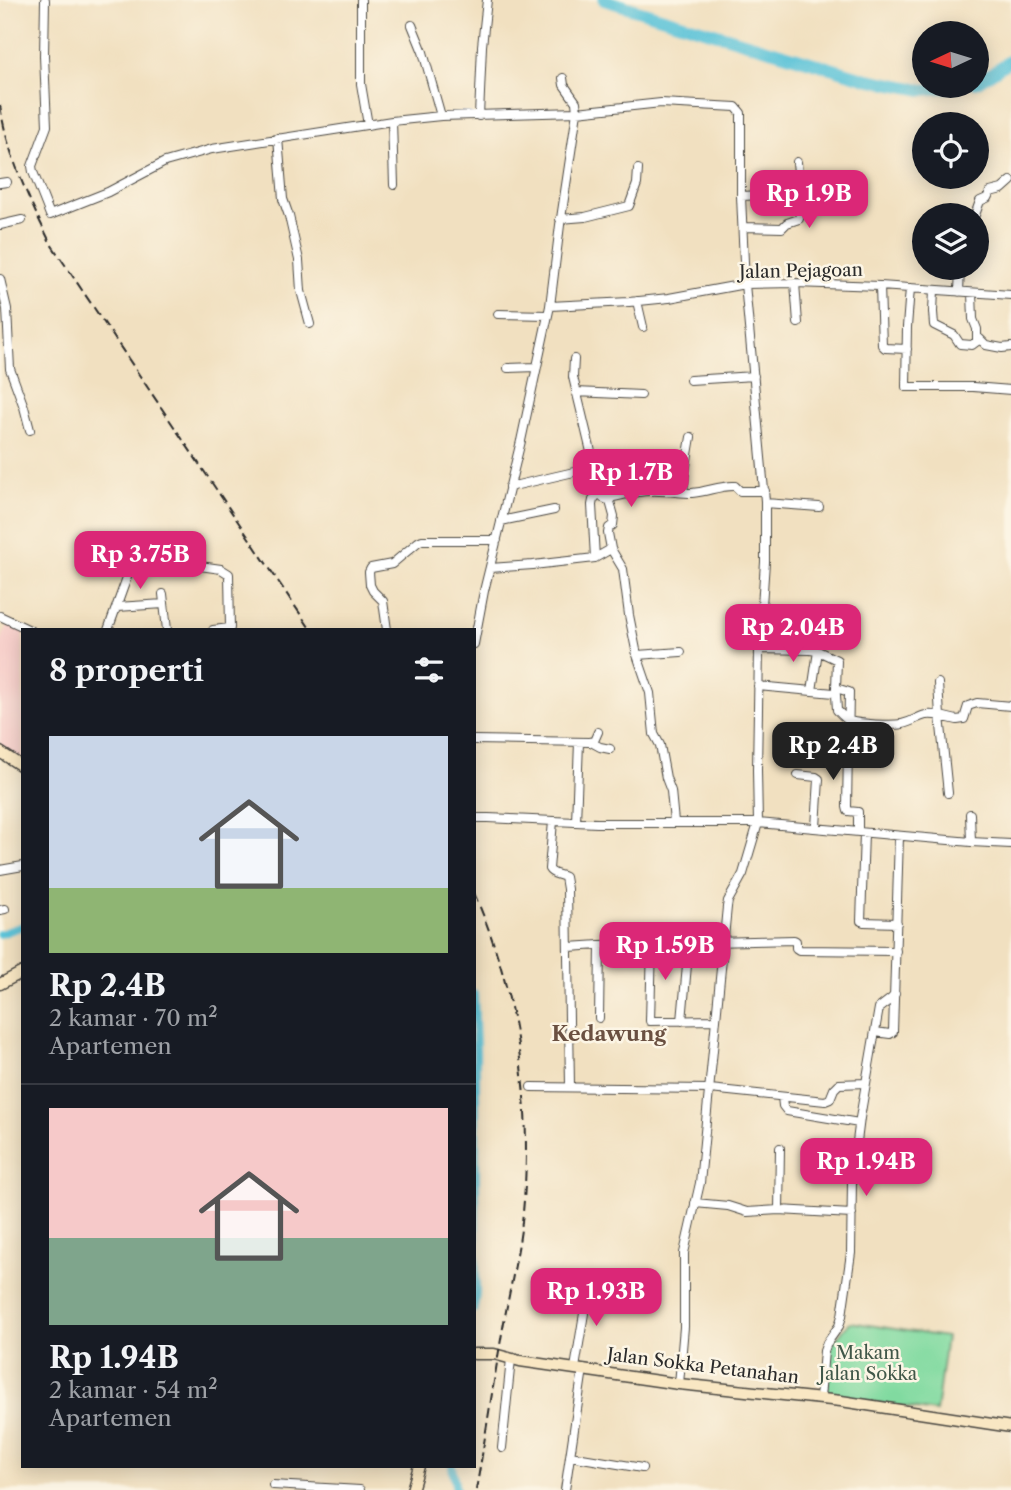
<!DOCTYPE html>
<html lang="id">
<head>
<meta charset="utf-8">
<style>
  body { margin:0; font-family:"Libre Caslon Text",serif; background:#20242c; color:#f1f3f6; height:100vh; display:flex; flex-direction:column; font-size:26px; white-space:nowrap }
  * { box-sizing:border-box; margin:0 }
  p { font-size:23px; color:#9ea1a6 }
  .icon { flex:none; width:38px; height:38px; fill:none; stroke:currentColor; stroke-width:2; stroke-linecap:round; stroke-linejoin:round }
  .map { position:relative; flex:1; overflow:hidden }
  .sheet { position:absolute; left:21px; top:628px; width:455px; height:840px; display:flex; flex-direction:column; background:#171b24; border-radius:0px; box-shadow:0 4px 18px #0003 }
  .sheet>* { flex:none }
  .needle { width:46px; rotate:266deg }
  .tools { position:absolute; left:912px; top:21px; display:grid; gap:14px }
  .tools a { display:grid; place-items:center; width:77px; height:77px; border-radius:50%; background:#171b24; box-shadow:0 4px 18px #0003; font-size:35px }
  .price { position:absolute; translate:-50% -60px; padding:0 16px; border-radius:14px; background:#db2777; color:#fff; font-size:23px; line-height:46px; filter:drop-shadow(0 2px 4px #0008) }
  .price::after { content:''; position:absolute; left:50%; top:42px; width:21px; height:16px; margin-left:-10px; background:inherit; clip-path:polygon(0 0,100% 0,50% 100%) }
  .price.selected { background:#222; color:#fff }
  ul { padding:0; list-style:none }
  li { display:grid; align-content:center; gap:14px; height:371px; padding:0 28px }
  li+li { border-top:2px solid #363941 }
  li span { display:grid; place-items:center; height:217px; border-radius:0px; color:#555 }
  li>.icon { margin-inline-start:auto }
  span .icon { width:126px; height:126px; fill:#fffc; stroke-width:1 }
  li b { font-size:30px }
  h2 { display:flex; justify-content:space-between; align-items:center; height:84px; padding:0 28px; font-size:30px }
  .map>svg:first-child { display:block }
  .built { fill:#f7d0cb }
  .green { fill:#81daa0; stroke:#568266; stroke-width:2 }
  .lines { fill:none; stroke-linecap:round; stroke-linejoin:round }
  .canal { stroke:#5bc3d8; stroke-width:8 }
  .river { stroke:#5bc3d8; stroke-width:12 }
  .street-casing { stroke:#494641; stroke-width:10 }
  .secondary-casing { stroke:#494641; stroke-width:13 }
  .street { stroke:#fff; stroke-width:8 }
  .secondary { stroke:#f9e7c3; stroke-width:10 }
  .rail { stroke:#2b2b2b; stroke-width:2; stroke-dasharray:10 5; stroke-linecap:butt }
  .labels { text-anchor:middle; stroke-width:5; stroke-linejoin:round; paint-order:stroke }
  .street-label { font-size:18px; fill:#2b2b2b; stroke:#fcf5e5 }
  .park-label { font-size:18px; fill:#405748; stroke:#fcf5e5 }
  .quarter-label { font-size:21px; font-weight:bold; fill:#6a5041; stroke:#fcf5e5 }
</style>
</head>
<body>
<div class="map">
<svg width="1011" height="1490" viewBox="0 0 1011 1490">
  <rect width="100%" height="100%" fill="#fcf5e5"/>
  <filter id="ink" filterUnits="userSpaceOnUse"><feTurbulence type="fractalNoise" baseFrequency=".0143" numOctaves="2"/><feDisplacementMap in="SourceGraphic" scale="14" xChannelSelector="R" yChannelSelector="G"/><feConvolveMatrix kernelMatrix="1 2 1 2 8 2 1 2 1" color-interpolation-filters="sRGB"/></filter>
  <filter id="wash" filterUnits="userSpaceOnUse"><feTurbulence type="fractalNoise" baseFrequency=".00686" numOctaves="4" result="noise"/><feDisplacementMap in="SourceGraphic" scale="28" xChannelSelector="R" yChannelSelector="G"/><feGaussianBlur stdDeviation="1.57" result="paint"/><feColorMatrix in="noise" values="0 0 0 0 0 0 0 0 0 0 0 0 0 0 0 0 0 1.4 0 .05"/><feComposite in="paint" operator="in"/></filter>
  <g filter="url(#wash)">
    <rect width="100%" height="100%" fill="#f1e0c0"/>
    <path class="built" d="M10 620 23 630V764L0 749V642Z"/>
    <path class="green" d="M850 1322 946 1337 936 1412 827 1395 831 1346Z"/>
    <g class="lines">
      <path class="canal" d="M0 934 23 926
        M474 994 476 1052V1293L474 1309
        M452 1466 456 1490"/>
      <path class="river" d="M604 0 867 79 923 90 958 86
        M976 83 1011 60"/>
    </g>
  </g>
  <g filter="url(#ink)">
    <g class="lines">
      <g class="street-casing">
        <path id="street" d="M45 0 44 56 47 126 32 166 33 172 50 215 108 192 165 162 212 149 392 121 441 116 577 112 661 103 736 107 741 113V196L745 284 765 501V562L759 649 757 770 758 823 743 874 728 901 727 907 700 1183 684 1253V1327L679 1384
          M361 0V84L368 125
          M412 25 423 52 441 116
          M479 116 482 46 487 0
          M392 121 394 185
          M278 138 283 199 289 216 299 260 301 291 310 324
          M0 183 7 182
          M741 196 764 195
          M975 215 980 201 987 198 990 192 1002 189 1011 181
          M560 219 585 217 629 206 637 184 638 169
          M0 225 22 220
          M743 227 782 228 787 223 799 219 801 206 797 162
          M0 279 7 309 10 369 24 407 30 430
          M795 283 798 323
          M880 286 882 345 885 348 907 349
          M910 288 907 327 906 387H973L1011 390
          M934 290 933 312 934 325 954 335 960 344 972 345 980 339 986 345 1002 348 1011 347
          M959 292 960 268
          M972 293 973 319 977 329V340
          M637 301 643 327
          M550 306 629 302 669 298 745 284 795 283 880 286 1011 295
          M498 314 548 315
          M574 359 573 377 592 456 593 464 590 470
          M508 368 537 367
          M690 380 754 376
          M576 392 641 395
          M509 487 587 469C598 476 595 492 605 499 622 495 641 490 659 491 670 491 681 493 692 493 707 492 721 485 735 486L740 491H765
          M683 492 685 472 691 437
          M765 503 819 507
          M501 521 554 510
          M611 549 623 569 629 615 637 655 681 652
          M595 558 592 505 593 500 599 493
          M200 566 221 569 229 574 230 628 213 630
          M490 568 533 565 595 558 611 549 608 533 609 528 613 525 614 516 609 498
          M163 594 167 630
          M117 607 164 604
          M0 616 30 630
          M108 630 130 569
          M387 630 383 601 373 591 370 585 369 572 371 568 392 564 418 542 422 540H497
          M474 644 484 591 521 441 550 306 560 225 577 112 576 102 564 85 563 78
          M759 649 810 650 818 651 812 691
          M818 651 837 660 836 688 849 692 847 807 848 811 858 812V832
          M637 655 650 693 654 734 660 745 666 778 671 791 674 822
          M938 683 940 716 957 720 964 719 968 706 977 703 1011 706
          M758 686 834 693 836 695 837 710C840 713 845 719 850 721 860 724 891 726 902 724 918 721 920 711 940 716L948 793
          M474 740 589 742 594 741 598 732
          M591 742 600 747 610 749
          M798 775 816 777 819 779 816 827
          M970 814 971 842
          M474 818H488L597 823H758L971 842 1011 844
          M553 821 549 869C552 875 560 874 565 877L567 889 570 1086
          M576 822 579 742
          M864 833 861 921 864 922 897 923
          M0 870 23 866
          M0 910 5 909
          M652 944 650 1021 716 1020
          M600 945 794 940 796 941V948L799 950 896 951
          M569 947 600 945 599 1018
          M682 1021 689 943
          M875 1032 890 1034 893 1032 899 836
          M531 1087 710 1089 825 1101 830 1099 834 1089 839 1084 866 1083
          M782 1097 783 1106 787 1111 859 1123
          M695 1203 728 1206 747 1212 779 1210 852 1214
          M779 1210 780 1148
          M575 1368 589 1283
          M820 1398 824 1351 827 1343 839 1326 842 1316 851 1253 852 1181 860 1118 879 1008 892 998 895 994
          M502 1448 511 1359
          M570 1456 642 1468
          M273 1485 360 1490
          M565 1490 583 1369"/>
      </g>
      <g class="secondary-casing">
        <path id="secondary" d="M0 752 23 767
          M0 984 23 972
          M474 1354H494L520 1361 679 1384 841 1401 1011 1427
          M412 1490 419 1466"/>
      </g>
      <use href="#street" class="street"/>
      <use href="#secondary" class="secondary"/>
      <path class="rail" d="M0 105C7 154 29 200 51 244L311 630
        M474 893C519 995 534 1111 522 1222 518 1255 510 1288 504 1322 494 1378 486 1434 476 1490"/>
    </g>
  </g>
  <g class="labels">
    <g class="street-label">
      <text transform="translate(801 271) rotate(-1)" y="6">Jalan Pejagoan</text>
      <text transform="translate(703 1366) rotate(7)" y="6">Jalan Sokka Petanahan</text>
    </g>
    <g class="park-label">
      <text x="868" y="1359">Makam<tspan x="868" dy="21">Jalan Sokka</tspan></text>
    </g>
    <g class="quarter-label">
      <text x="609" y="1041">Kedawung</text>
    </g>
  </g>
</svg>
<div class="tools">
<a><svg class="needle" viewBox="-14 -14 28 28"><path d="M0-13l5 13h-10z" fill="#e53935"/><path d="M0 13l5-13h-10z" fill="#9ea1a6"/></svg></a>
<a><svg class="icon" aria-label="locate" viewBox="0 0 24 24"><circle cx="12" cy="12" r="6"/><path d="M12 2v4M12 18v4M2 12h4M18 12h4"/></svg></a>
<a><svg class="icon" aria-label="layers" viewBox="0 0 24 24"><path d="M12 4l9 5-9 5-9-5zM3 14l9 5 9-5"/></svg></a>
</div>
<b class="price" style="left:809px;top:230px">Rp 1.9B</b>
<b class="price" style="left:631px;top:509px">Rp 1.7B</b>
<b class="price" style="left:140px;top:591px">Rp 3.75B</b>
<b class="price" style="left:793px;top:664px">Rp 2.04B</b>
<b class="price selected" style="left:833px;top:782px">Rp 2.4B</b>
<b class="price" style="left:665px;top:982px">Rp 1.59B</b>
<b class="price" style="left:866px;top:1198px">Rp 1.94B</b>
<b class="price" style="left:596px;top:1328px">Rp 1.93B</b>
<section class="sheet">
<h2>8 properti<svg class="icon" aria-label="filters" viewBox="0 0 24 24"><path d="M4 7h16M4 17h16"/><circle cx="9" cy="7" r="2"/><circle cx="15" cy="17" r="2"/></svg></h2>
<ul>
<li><span style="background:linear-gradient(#c9d6e8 70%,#8fb573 0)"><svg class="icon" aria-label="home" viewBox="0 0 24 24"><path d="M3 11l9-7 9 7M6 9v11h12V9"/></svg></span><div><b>Rp 2.4B</b><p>2 kamar · 70 m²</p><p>Apartemen</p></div></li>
<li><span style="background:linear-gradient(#f6c9c9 60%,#7fa58c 0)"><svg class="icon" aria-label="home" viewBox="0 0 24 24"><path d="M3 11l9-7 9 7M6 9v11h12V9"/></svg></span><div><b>Rp 1.94B</b><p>2 kamar · 54 m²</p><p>Apartemen</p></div></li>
</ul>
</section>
</div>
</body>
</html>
